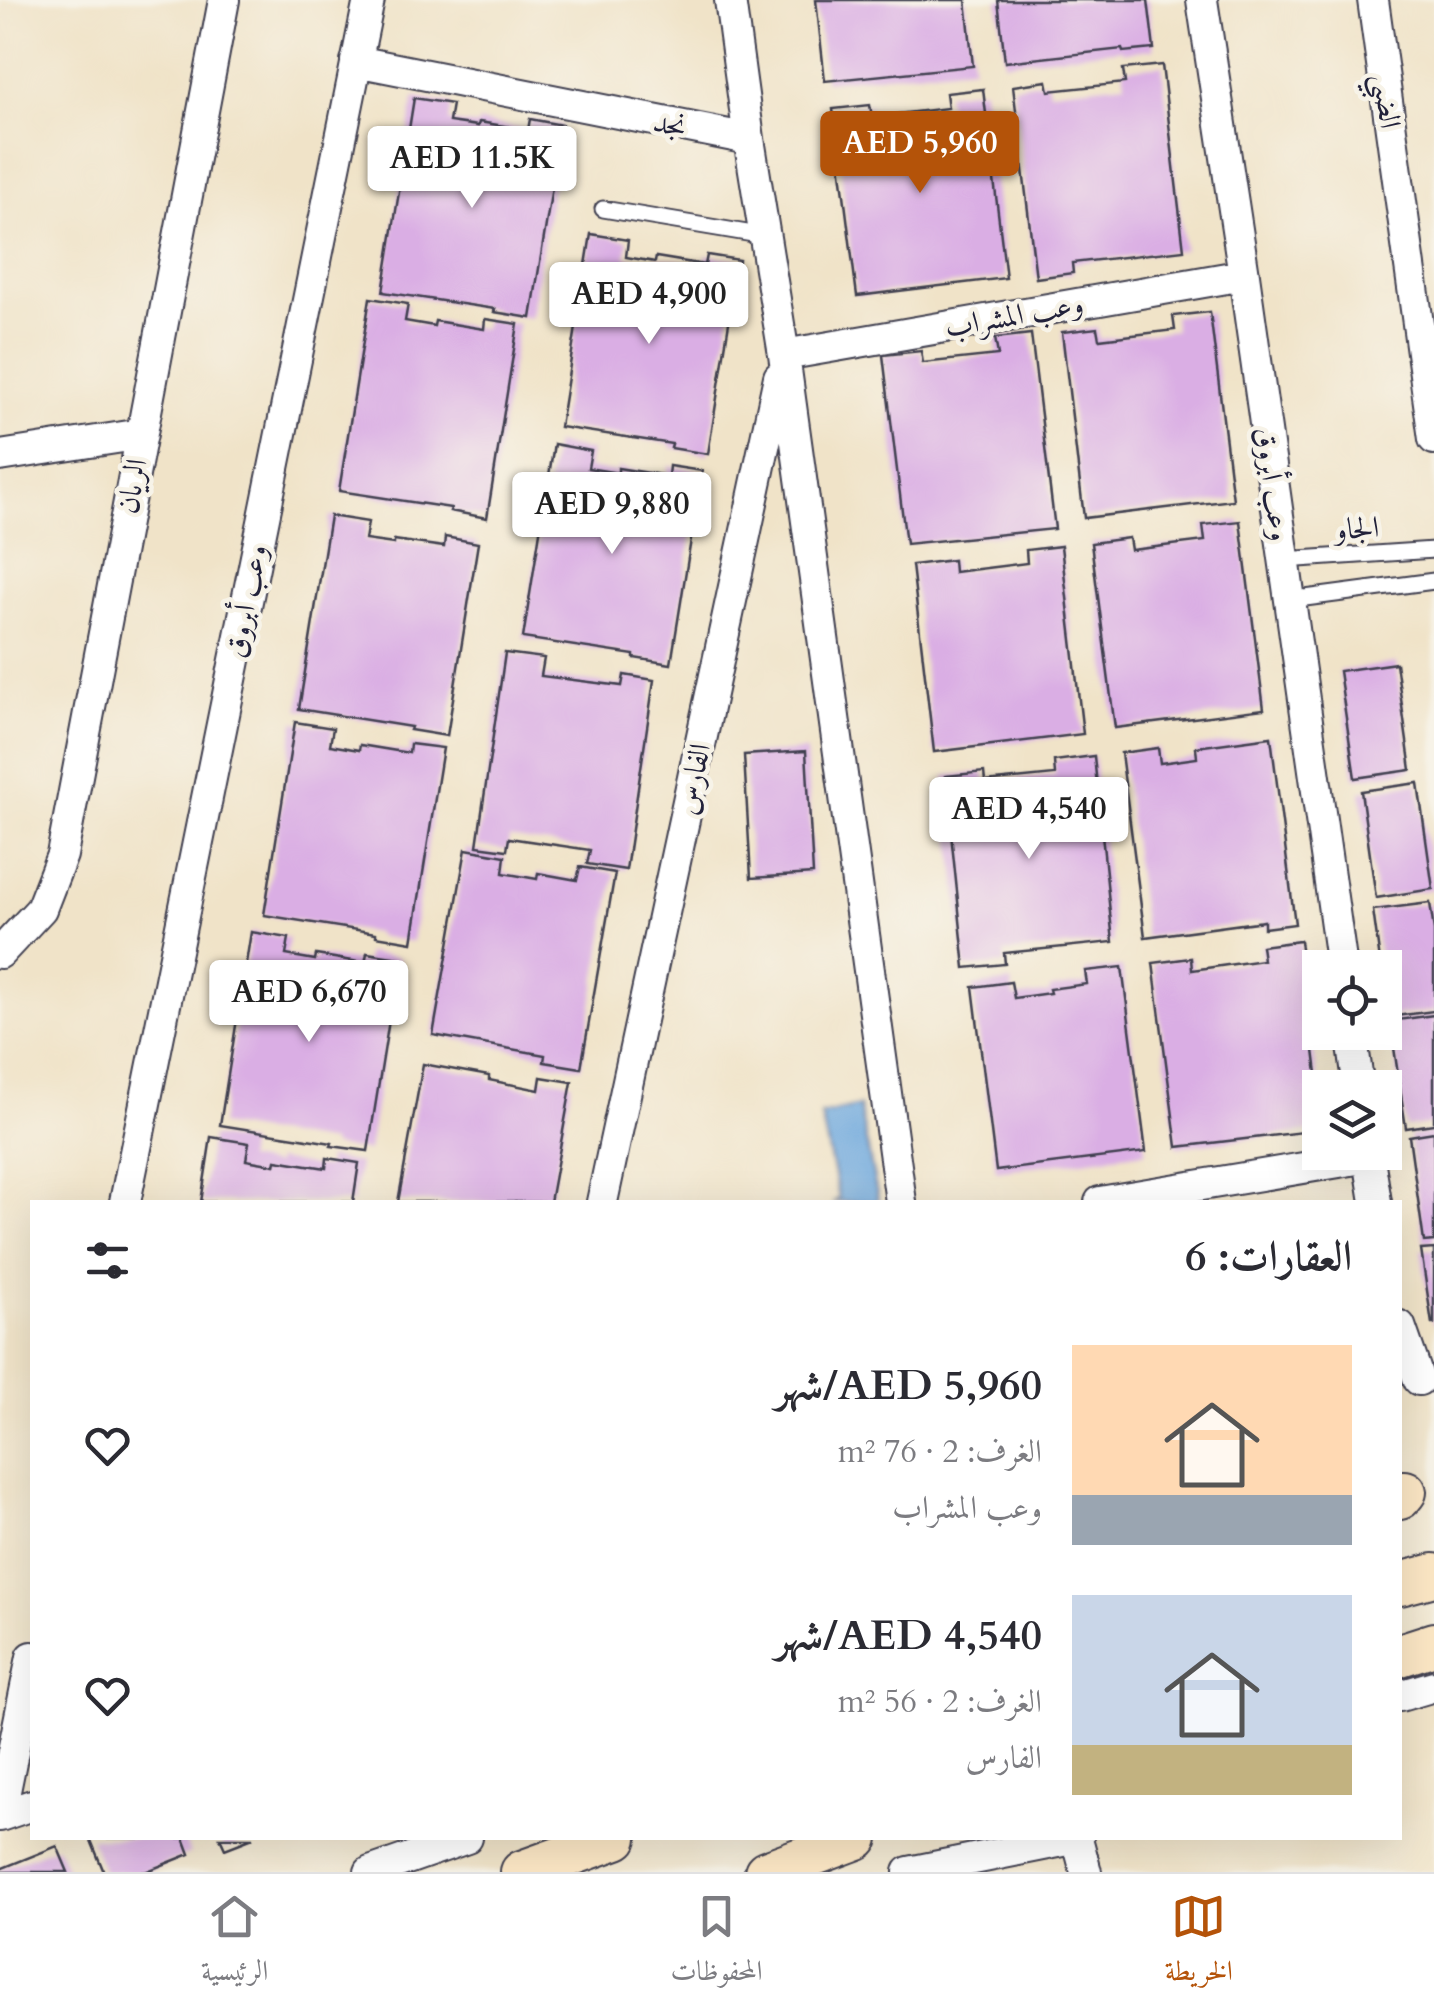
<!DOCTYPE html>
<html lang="ar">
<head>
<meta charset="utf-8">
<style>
  body { margin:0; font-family:Cardo,Amiri,serif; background:#f7f7f7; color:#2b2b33; direction:rtl; height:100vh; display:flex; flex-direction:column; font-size:38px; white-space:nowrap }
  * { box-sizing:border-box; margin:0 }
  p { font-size:32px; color:#7c7c81 }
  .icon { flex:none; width:55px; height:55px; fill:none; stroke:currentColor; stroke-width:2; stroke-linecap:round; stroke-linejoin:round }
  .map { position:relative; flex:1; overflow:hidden; direction:ltr }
  .panel { position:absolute; left:30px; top:1200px; width:1372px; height:640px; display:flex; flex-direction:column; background:#fff; border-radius:0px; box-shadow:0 10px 40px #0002; direction:rtl }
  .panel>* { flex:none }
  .tools { position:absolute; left:1302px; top:950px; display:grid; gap:20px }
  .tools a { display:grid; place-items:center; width:100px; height:100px; border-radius:0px; background:#fff; box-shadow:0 10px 40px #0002; font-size:50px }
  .price { position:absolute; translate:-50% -85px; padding:0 22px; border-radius:10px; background:#fff; color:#222; font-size:32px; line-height:65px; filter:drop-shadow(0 2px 5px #0008) }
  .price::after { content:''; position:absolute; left:50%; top:60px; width:30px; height:22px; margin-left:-15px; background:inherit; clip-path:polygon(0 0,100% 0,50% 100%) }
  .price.on { background:#b45309; color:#fff }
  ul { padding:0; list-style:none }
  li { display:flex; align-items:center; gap:30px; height:250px; padding:0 50px }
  li span { display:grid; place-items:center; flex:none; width:280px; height:200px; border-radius:0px; color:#555 }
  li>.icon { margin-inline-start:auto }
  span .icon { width:120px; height:120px; fill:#fffc; stroke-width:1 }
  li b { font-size:42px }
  h2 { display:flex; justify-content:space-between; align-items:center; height:120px; padding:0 50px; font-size:42px }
  .tabs { display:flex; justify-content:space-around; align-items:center; height:140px; border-top:2px solid #e1e1e2; background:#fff; font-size:28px; color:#7c7c81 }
  .tabs a { display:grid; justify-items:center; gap:5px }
  .tabs .on { color:#b45309 }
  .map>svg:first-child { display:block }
  .water { fill:#6da7dd; stroke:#48648c; stroke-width:2.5 }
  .building { fill:#daaee4 }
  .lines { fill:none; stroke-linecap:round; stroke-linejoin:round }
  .service-casing { stroke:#413f50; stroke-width:19 }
  .minor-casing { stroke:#413f50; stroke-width:34 }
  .secondary-casing { stroke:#413f50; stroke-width:46 }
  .service { stroke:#fff; stroke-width:15 }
  .minor { stroke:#fff; stroke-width:30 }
  .secondary { stroke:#fbe6c4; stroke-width:42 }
  .labels { text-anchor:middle; stroke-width:9; stroke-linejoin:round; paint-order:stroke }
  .street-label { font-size:30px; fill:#22223b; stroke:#f7f3e8 }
</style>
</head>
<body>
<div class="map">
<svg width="1434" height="1872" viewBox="0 0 1434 1872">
  <rect width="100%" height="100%" fill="#f7f3e8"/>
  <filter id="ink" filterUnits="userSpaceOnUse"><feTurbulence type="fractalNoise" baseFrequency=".01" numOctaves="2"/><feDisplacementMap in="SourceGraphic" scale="20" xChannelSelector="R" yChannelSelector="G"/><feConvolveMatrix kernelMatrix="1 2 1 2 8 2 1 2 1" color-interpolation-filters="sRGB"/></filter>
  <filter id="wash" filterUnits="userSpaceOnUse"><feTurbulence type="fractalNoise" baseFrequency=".0048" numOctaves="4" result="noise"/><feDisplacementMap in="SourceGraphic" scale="40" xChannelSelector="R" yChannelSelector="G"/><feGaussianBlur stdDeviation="2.25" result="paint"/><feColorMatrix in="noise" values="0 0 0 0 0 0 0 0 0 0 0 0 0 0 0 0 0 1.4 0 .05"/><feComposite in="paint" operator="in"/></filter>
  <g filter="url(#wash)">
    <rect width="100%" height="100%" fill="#f0e3c8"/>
    <path class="water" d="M859 1106 878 1199 874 1202H834L839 1198 821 1115Z"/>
    <g id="blocks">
      <path class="building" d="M816 0H966L973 66 825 81Z
        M998 0H1148L1154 49 1123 52 1122 49 1005 62Z
        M1162 65 1184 250 1072 263 1073 273 1036 278 1013 86 1047 81 1049 91 1125 83 1123 69Z
        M983 89 1006 278 857 296 833 109 870 105 872 117 948 108 946 93Z
        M414 98 452 104 449 122 478 126 479 122 528 130 530 119 562 125 531 318 494 312 495 309 383 292Z
        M591 234 628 240 626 257 655 262 656 257 705 265 707 255 739 260 708 454 671 448 672 444 560 427Z
        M370 298 408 304 405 321 434 326 435 321 484 329 485 319 518 324 487 518 450 511 451 508 339 491Z
        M1210 312 1233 500 1084 518 1062 332 1097 328 1099 339 1175 330 1173 316Z
        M1031 334 1055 529 906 544 883 355 921 351 923 363 998 355 995 338Z
        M554 444 591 451 588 468 618 473V468L668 476 669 466 702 471 671 664 634 658V655L523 638Z
        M330 516 368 522 365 540 394 544V540L444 547 445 537 478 543 447 736 410 730 411 727 299 709Z
        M1240 521 1264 709 1115 728 1091 543 1129 538 1131 550 1205 541 1203 525Z
        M1061 546 1083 734 934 752 912 565 953 560 954 572 1027 563 1026 550Z
        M505 653 544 658 541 676 622 686 624 675 654 680 626 870 587 864 590 850 509 838 507 850 477 846Z
        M1396 663 1411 770 1355 778 1339 671Z
        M295 722 333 728 330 745 359 750 360 745 409 753 410 744 443 748 412 942 376 936V933L264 915Z
        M1271 737 1295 924 1264 928V921L1145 937 1121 753 1158 748 1160 763 1197 758 1196 747Z
        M806 751 813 874 751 878 744 755Z
        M1094 756 1113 942 1004 953 1005 964 965 968 945 776 984 772 985 782 1055 775 1054 761Z
        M1418 783 1433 889 1376 898 1361 791Z
        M466 849 505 856 503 873 537 879 538 873 577 880 580 867 615 873 581 1068 544 1062 545 1055 433 1035Z
        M1430 903 1434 931V1011L1388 1017 1385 994V968H1381L1373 910Z
        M251 932 289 938 286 955 315 960 316 955 365 963 367 953 399 958 368 1151 331 1146 332 1143 220 1125Z
        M1300 941 1320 1097V1130L1177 1147 1153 963 1191 958 1192 970 1263 960 1261 946Z
        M1122 967 1146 1152 996 1171 973 987 1011 982 1014 998 1050 993 1049 989 1087 984 1085 971Z
        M1434 1015V1124L1406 1128 1390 1021Z
        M423 1064 489 1076V1080L539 1090 541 1077 572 1082 550 1202H398Z
        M1434 1132V1241L1424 1242 1409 1136Z
        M211 1137 249 1143 246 1160 275 1165 276 1160 326 1168 327 1158 359 1163 353 1202H201Z
        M1434 1249V1324H1432L1421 1250Z
        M90 1838H184L190 1854 145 1872H104Z
        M220 1838H253L225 1849Z
        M57 1846 68 1872H0V1869Z"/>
    </g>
  </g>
  <g filter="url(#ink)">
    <use href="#blocks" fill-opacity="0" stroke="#413f50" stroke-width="2.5"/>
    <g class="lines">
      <g class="service-casing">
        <path id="service" d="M603 209 765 236
          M1284 560 1434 550
          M1290 600 1434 581"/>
      </g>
      <g class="minor-casing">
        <path id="minor" d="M730 0 749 139 784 355 901 1202
          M1202 0 1244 275 1342 968
          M1373 0 1434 439
          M356 61 749 139
          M784 355 1244 275
          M0 456 142 434
          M0 953 41 909 62 855 224 0
          M1351 1032 1359 1088
          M1368 1152 1376 1202
          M125 1202 369 0
          M602 1202 779 377
          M1100 1202 1369 1157
          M1400 1326 1419 1380
          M32 1657 0 1816 32 1805
          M1400 1696 1434 1686
          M1077 1838 1086 1872
          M370 1872 467 1838
          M909 1872 1078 1838"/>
      </g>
      <g class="secondary-casing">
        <path id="secondary" d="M1400 1498 1405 1492
          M1400 1584 1434 1575
          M1400 1655 1434 1644
          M522 1872 616 1838
          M766 1872 857 1838"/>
      </g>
      <use href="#service" class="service"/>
      <use href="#minor" class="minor"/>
      <use href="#secondary" class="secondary"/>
    </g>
  </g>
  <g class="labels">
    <g class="street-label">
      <text transform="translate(1387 101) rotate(82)" y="10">الضبي</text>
      <text transform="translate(670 124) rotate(11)" y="10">نجد</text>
      <text transform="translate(1014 315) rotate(-10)" y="10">وعب المشراب</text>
      <text transform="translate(1273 484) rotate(82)" y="10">وعب أبروق</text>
      <text transform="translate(132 486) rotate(-79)" y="10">الريان</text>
      <text transform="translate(1357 528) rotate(-4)" y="10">الجاو</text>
      <text transform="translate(246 601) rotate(-79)" y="10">وعب أبروق</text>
      <text transform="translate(693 779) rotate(-78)" y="10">الفارس</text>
    </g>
  </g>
</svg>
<div class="tools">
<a><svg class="icon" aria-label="locate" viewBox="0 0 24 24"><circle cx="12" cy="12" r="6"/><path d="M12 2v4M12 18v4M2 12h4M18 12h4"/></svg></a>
<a><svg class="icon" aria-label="layers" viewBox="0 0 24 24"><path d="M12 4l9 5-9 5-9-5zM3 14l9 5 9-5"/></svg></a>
</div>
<b class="price on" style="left:920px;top:196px">AED 5,960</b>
<b class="price" style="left:472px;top:211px">AED 11.5K</b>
<b class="price" style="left:649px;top:347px">AED 4,900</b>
<b class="price" style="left:612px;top:557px">AED 9,880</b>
<b class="price" style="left:1029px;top:862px">AED 4,540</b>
<b class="price" style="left:309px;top:1045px">AED 6,670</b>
<section class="panel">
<h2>العقارات: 6<svg class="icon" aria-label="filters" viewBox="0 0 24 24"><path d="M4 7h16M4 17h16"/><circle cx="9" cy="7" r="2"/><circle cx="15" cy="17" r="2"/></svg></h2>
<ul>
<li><span style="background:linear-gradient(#ffd9b3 75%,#9aa5b1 0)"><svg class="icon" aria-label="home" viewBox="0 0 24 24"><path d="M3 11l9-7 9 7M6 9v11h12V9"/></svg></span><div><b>AED 5,960/شهر</b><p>الغرف: 2 · 76 m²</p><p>وعب المشراب</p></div><svg class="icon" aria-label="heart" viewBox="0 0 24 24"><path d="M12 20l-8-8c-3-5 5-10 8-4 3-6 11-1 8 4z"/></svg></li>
<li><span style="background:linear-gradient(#c9d6e8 75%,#c2b280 0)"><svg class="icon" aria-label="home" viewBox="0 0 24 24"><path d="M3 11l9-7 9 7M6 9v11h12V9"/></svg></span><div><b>AED 4,540/شهر</b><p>الغرف: 2 · 56 m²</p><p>الفارس</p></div><svg class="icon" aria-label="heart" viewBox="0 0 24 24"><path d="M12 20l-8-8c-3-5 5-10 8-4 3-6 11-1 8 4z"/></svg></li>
</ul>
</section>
</div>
<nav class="tabs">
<a class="on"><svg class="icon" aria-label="map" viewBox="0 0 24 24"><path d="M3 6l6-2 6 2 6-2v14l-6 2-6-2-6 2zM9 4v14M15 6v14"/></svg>الخريطة</a>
<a><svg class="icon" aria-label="saved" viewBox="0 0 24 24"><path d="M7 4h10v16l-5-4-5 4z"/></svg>المحفوظات</a>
<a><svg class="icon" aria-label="home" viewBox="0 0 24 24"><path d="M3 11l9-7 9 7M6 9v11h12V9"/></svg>الرئيسية</a>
</nav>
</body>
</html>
